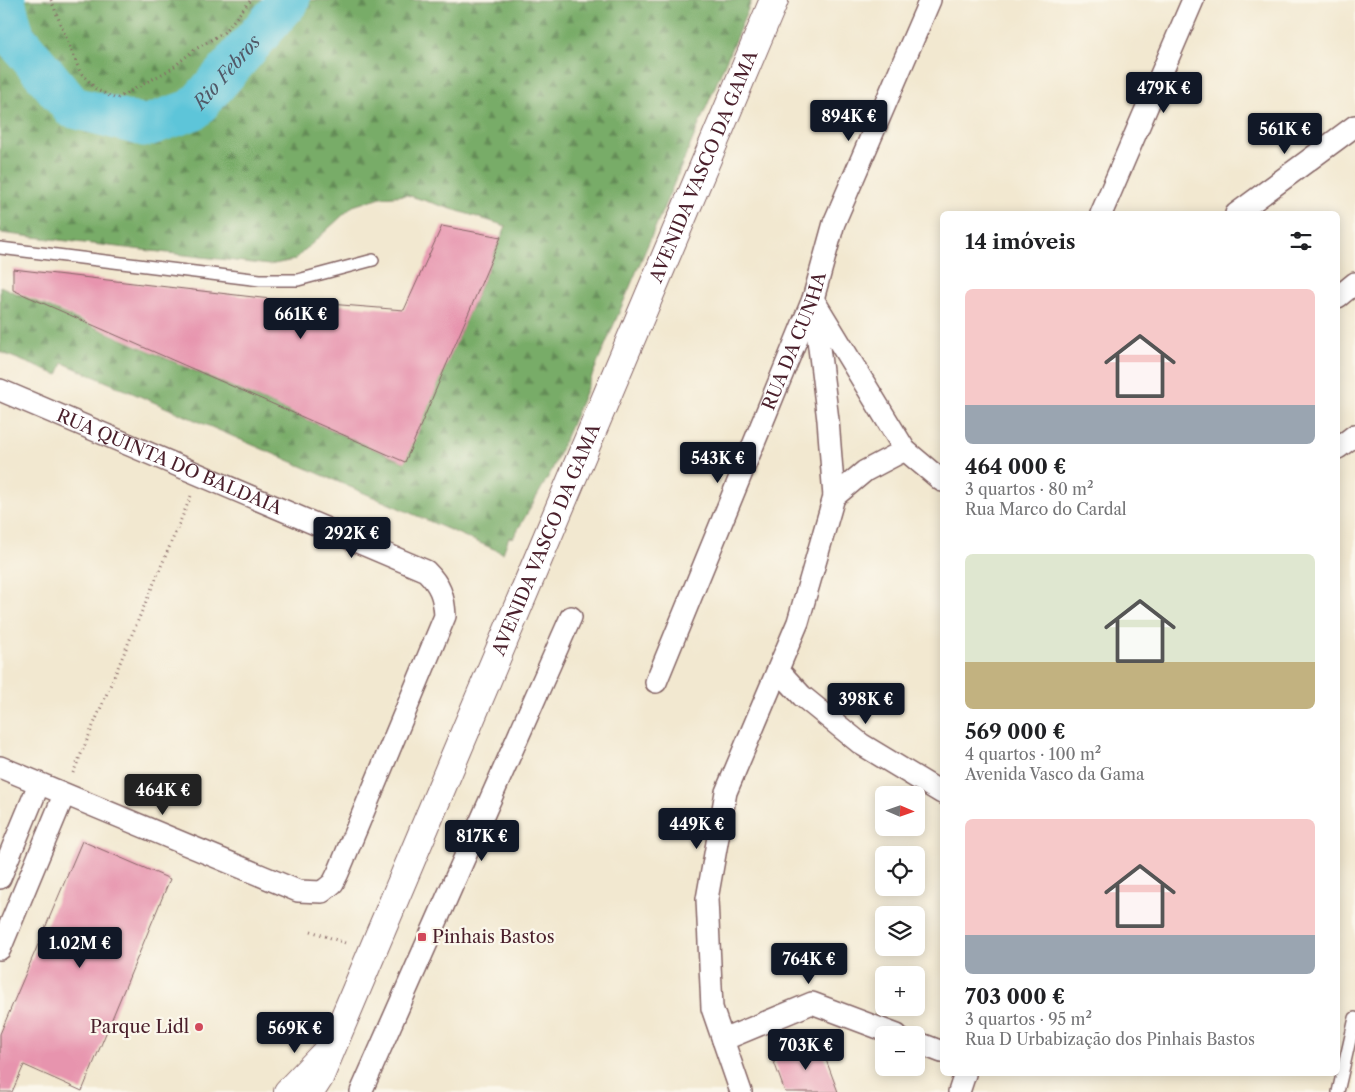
<!DOCTYPE html>
<html lang="pt">
<head>
<meta charset="utf-8">
<style>
  body { margin:0; font-family:"Libre Caslon Text",serif; background:#f2f2f2; color:#202124; height:100vh; display:flex; flex-direction:column; font-size:19px; white-space:nowrap }
  * { box-sizing:border-box; margin:0 }
  p { font-size:16px; color:#757577 }
  .icon { flex:none; width:28px; height:28px; fill:none; stroke:currentColor; stroke-width:2; stroke-linecap:round; stroke-linejoin:round }
  .map { position:relative; flex:1; overflow:hidden }
  .side { position:absolute; left:940px; top:211px; width:400px; height:865px; display:flex; flex-direction:column; background:#fff; border-radius:8px; box-shadow:0 2px 12px #0003 }
  .side>* { flex:none }
  .needle { width:32px; rotate:92deg }
  .buttons { position:absolute; left:875px; top:786px; display:grid; gap:10px }
  .buttons a { display:grid; place-items:center; width:50px; height:50px; border-radius:8px; background:#fff; box-shadow:0 2px 12px #0003; font-size:25px }
  .price { position:absolute; translate:-50% -42px; padding:0 11px; border-radius:5px; background:#111827; color:#fff; font-size:16px; line-height:32px; filter:drop-shadow(0 1px 2px #0008) }
  .price::after { content:''; position:absolute; left:50%; top:30px; width:15px; height:11px; margin-left:-8px; background:inherit; clip-path:polygon(0 0,100% 0,50% 100%) }
  .price.selected { background:#222; color:#fff }
  ul { padding:0; list-style:none }
  li { display:grid; align-content:center; gap:10px; height:265px; padding:0 25px }
  li span { display:grid; place-items:center; height:155px; border-radius:8px; color:#555 }
  li>.icon { margin-inline-start:auto }
  span .icon { width:90px; height:90px; fill:#fffc; stroke-width:1 }
  li b { font-size:21px }
  h2 { display:flex; justify-content:space-between; align-items:center; height:60px; padding:0 25px; font-size:21px }
  .map>svg:first-child { display:block }
  .forest { fill:url(#forest-firs); stroke:#61664a }
  .lines { fill:none; stroke-linecap:round; stroke-linejoin:round }
  .river { stroke:#5dc5d9; stroke-width:42 }
  .building { fill:#e794ae }
  .lane-casing { stroke:#856565; stroke-width:14 }
  .street-casing { stroke:#856565; stroke-width:24 }
  .secondary-casing { stroke:#856565; stroke-width:30 }
  .primary-casing { stroke:#856565; stroke-width:30 }
  .path { stroke:#856565; stroke-width:3; stroke-dasharray:1 4; stroke-linecap:butt }
  .lane { stroke:#fff; stroke-width:11 }
  .street { stroke:#fff; stroke-width:21 }
  .secondary { stroke:#fff; stroke-width:28 }
  .primary { stroke:#fff; stroke-width:28 }
  .poi-dot { fill:#d1495b; stroke:#fbf7ec; stroke-width:2 }
  .labels { text-anchor:middle; stroke-width:4.5; stroke-linejoin:round; paint-order:stroke }
  .street-label { font-size:18px; fill:#4a1f2b; stroke:#fbf7ec }
  .poi-label { font-size:18px; fill:#4a1f2b; stroke:#fbf7ec; text-anchor:start }
  .water-label { font-size:19px; font-style:italic; fill:#515968; stroke:#fbf7ec }
</style>
</head>
<body>
<div class="map">
<svg width="1355" height="1092" viewBox="0 0 1355 1092">
  <defs>
    <pattern id="forest-firs" width="22" height="20" patternUnits="userSpaceOnUse" patternTransform="scale(1.25)"><rect width="22" height="20" fill="#78ac68"/><path d="M5 1l3.5 6h-7zM16 11l3.5 6h-7z" fill="#648b56"/></pattern>
  </defs>
  <rect width="100%" height="100%" fill="#fbf7ec"/>
  <filter id="ink" filterUnits="userSpaceOnUse"><feTurbulence type="fractalNoise" baseFrequency=".02" numOctaves="2"/><feDisplacementMap in="SourceGraphic" scale="10" xChannelSelector="R" yChannelSelector="G"/><feConvolveMatrix kernelMatrix="1 2 1 2 8 2 1 2 1" color-interpolation-filters="sRGB"/></filter>
  <filter id="wash" filterUnits="userSpaceOnUse"><feTurbulence type="fractalNoise" baseFrequency=".0096" numOctaves="4" result="noise"/><feDisplacementMap in="SourceGraphic" scale="20" xChannelSelector="R" yChannelSelector="G"/><feGaussianBlur stdDeviation="1.12" result="paint"/><feColorMatrix in="noise" values="0 0 0 0 0 0 0 0 0 0 0 0 0 0 0 0 0 1.4 0 .05"/><feComposite in="paint" operator="in"/></filter>
  <g filter="url(#wash)">
    <rect width="100%" height="100%" fill="#f2e8d0"/>
    <path class="forest" d="M0 0H752L552 470 513 538 509 537 503 553 63 363 58 375 0 352V286L404 462 506 226 407 195 381 197 353 206 294 260 269 265 0 233Z"/>
    <g class="lines">
      <path class="river" id="s1" d="M4 0 14 37 72 107 146 126 194 109 289 0"/>
    </g>
    <g id="blocks">
      <path class="building" d="M442 226 501 237 405 462 13 290V269L279 300 404 310Z
        M82 841 170 879 82 1091 24 1065 12 1092H0V1034Z
        M819 1041 838 1092H785L773 1059Z"/>
    </g>
  </g>
  <g filter="url(#ink)">
    <use href="#blocks" fill-opacity="0" stroke="#856565" stroke-width="1"/>
    <g class="lines">
      <g class="lane-casing">
        <path id="lane" d="M0 248 260 280H298L373 260
          M1338 1092 1355 1018"/>
      </g>
      <g class="street-casing">
        <g id="street">
          <path d="M1101 214 1193 0"/>
          <path d="M1236 214 1355 126"/>
          <path d="M1338 297 1355 283"/>
          <path d="M813 299 905 450 942 481"/>
          <path d="M814 307 828 420 834 497"/>
          <path id="s2" d="M0 390 426 571C440 585 444 596 445 616L338 873 333 883 322 892 298 891 0 767"/>
          <path d="M1338 448 1355 435"/>
          <path d="M778 670 802 696 861 744 942 793"/>
          <path id="s3" d="M656 682 813 299 834 223 930 0"/>
          <path d="M0 878 39 784"/>
          <path d="M0 949 64 795"/>
          <path d="M723 1040 812 1003 897 1035"/>
          <path d="M916 1042 942 1052"/>
          <path d="M361 1092 571 617"/>
          <path d="M741 1092 712 1008 707 899 726 792 798 622 834 497 865 471 905 450"/>
          <path d="M959 1092 965 1074"/>
        </g>
      </g>
      <g class="secondary-casing">
        <path id="secondary" d="M288 1092 331 1047"/>
      </g>
      <g class="primary-casing">
        <g id="primary">
          <path id="s4" d="M310 1092 319 1078 774 0"/>
        </g>
      </g>
      <path class="path" d="M51 0 80 72 97 90 116 99 171 69 194 50 224 32 251 0
        M73 773 191 496
        M311 931 348 944"/>
      <use href="#lane" class="lane"/>
      <use href="#street" class="street"/>
      <use href="#secondary" class="secondary"/>
      <use href="#primary" class="primary"/>
    </g>
  </g>
  <g class="poi-dot">
    <rect x="417" y="932" width="10" height="10" rx="2.5"/>
    <circle cx="199" cy="1027" r="5"/>
  </g>
  <g class="labels">
    <g class="street-label">
      <text dy="6" stroke="none"><textPath href="#s4" startOffset="1006">AVENIDA VASCO DA GAMA</textPath></text>
      <text dy="6" stroke="none"><textPath href="#s3" startOffset="368">RUA DA CUNHA</textPath></text>
      <text dy="6" stroke="none"><textPath href="#s2" startOffset="184">RUA QUINTA DO BALDAIA</textPath></text>
      <text dy="6" stroke="none"><textPath href="#s4" startOffset="601">AVENIDA VASCO DA GAMA</textPath></text>
    </g>
    <g class="poi-label">
      <text x="432" y="943">Pinhais Bastos</text>
      <text x="189" y="1033" text-anchor="end">Parque Lidl</text>
    </g>
    <g class="water-label">
      <text dy="7" stroke="none"><textPath href="#s1" startOffset="306">Rio Febros</textPath></text>
    </g>
  </g>
</svg>
<div class="buttons">
<a><svg class="needle" viewBox="-14 -14 28 28"><path d="M0-13l5 13h-10z" fill="#e53935"/><path d="M0 13l5-13h-10z" fill="#757577"/></svg></a>
<a><svg class="icon" aria-label="locate" viewBox="0 0 24 24"><circle cx="12" cy="12" r="6"/><path d="M12 2v4M12 18v4M2 12h4M18 12h4"/></svg></a>
<a><svg class="icon" aria-label="layers" viewBox="0 0 24 24"><path d="M12 4l9 5-9 5-9-5zM3 14l9 5 9-5"/></svg></a>
<a>+</a>
<a>−</a>
</div>
<b class="price" style="left:1164px;top:114px">479K €</b>
<b class="price" style="left:849px;top:142px">894K €</b>
<b class="price" style="left:1285px;top:155px">561K €</b>
<b class="price" style="left:301px;top:340px">661K €</b>
<b class="price" style="left:718px;top:484px">543K €</b>
<b class="price" style="left:352px;top:559px">292K €</b>
<b class="price" style="left:866px;top:725px">398K €</b>
<b class="price selected" style="left:163px;top:816px">464K €</b>
<b class="price" style="left:697px;top:850px">449K €</b>
<b class="price" style="left:482px;top:862px">817K €</b>
<b class="price" style="left:80px;top:969px">1.02M €</b>
<b class="price" style="left:809px;top:985px">764K €</b>
<b class="price" style="left:295px;top:1054px">569K €</b>
<b class="price" style="left:806px;top:1071px">703K €</b>
<section class="side">
<h2>14 imóveis<svg class="icon" aria-label="filters" viewBox="0 0 24 24"><path d="M4 7h16M4 17h16"/><circle cx="9" cy="7" r="2"/><circle cx="15" cy="17" r="2"/></svg></h2>
<ul>
<li><span style="background:linear-gradient(#f6c9c9 75%,#9aa5b1 0)"><svg class="icon" aria-label="home" viewBox="0 0 24 24"><path d="M3 11l9-7 9 7M6 9v11h12V9"/></svg></span><div><b>464 000 €</b><p>3 quartos · 80 m²</p><p>Rua Marco do Cardal</p></div></li>
<li><span style="background:linear-gradient(#dfe7d0 70%,#c2b280 0)"><svg class="icon" aria-label="home" viewBox="0 0 24 24"><path d="M3 11l9-7 9 7M6 9v11h12V9"/></svg></span><div><b>569 000 €</b><p>4 quartos · 100 m²</p><p>Avenida Vasco da Gama</p></div></li>
<li><span style="background:linear-gradient(#f6c9c9 75%,#9aa5b1 0)"><svg class="icon" aria-label="home" viewBox="0 0 24 24"><path d="M3 11l9-7 9 7M6 9v11h12V9"/></svg></span><div><b>703 000 €</b><p>3 quartos · 95 m²</p><p>Rua D Urbabização dos Pinhais Bastos</p></div></li>
</ul>
</section>
</div>
</body>
</html>
